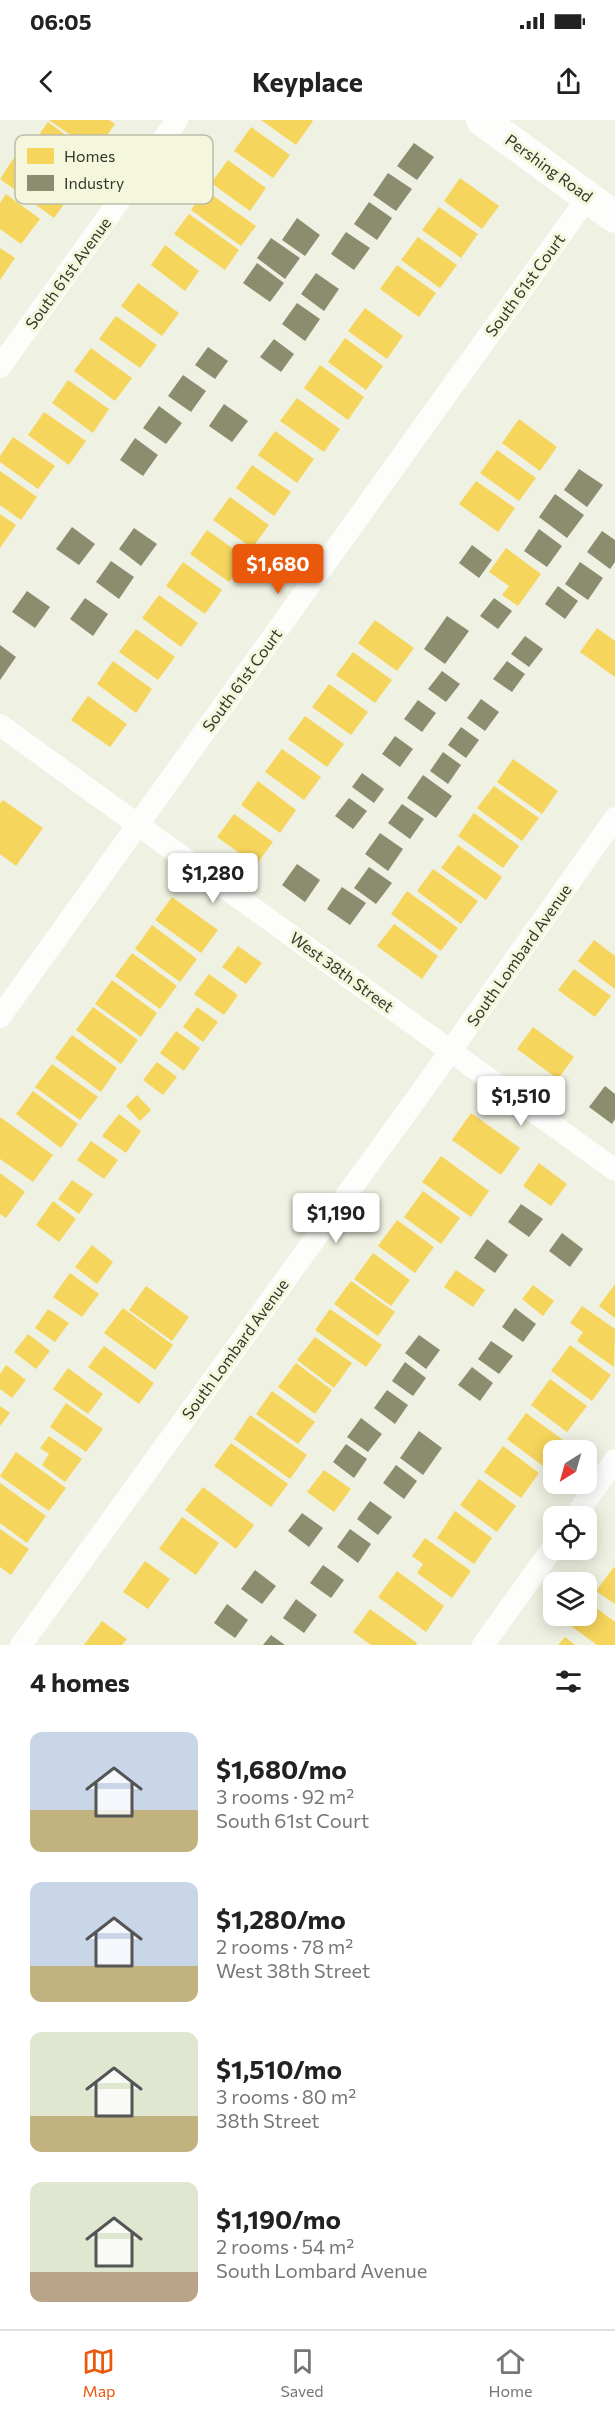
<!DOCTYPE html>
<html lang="en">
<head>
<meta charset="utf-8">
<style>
  body { margin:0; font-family:Commissioner,sans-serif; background:#f2f2f2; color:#222; height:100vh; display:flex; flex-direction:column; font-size:22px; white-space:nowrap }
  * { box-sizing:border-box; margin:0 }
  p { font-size:20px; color:#767676 }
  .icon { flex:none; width:33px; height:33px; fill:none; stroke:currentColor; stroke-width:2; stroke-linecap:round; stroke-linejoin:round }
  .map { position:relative; height:1525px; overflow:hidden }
  .details { display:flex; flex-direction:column; background:#fff; flex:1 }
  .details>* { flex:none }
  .needle { width:39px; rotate:217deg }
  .fabs { position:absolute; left:543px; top:1320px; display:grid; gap:12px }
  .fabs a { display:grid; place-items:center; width:54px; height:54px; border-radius:12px; background:#fff; box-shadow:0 3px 15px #0003; font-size:30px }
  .price { position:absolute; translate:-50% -51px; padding:0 14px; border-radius:6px; background:#fff; color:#222; font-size:20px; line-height:39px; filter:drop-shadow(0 2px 3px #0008) }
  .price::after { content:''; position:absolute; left:50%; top:36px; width:18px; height:14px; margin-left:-9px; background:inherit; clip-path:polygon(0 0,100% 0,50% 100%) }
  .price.selected { background:#ea580c; color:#fff }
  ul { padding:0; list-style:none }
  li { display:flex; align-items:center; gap:18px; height:150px; padding:0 30px }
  li span { display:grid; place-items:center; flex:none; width:168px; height:120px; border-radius:12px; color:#555 }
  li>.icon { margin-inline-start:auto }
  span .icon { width:72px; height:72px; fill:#fffc; stroke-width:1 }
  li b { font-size:26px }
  h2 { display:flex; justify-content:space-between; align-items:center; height:72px; padding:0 30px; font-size:26px }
  .status { display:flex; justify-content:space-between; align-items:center; height:42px; padding:0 30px; background:#fff; direction:ltr }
  .status svg { height:16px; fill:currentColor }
  header { display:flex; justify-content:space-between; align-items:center; height:78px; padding:0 30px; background:#fff; font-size:27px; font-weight:700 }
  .tabs { display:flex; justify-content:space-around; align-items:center; height:84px; border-top:2px solid #e0e0e0; background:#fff; font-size:16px; color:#767676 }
  .tabs a { display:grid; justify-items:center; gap:3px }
  .tabs .selected { color:#ea580c }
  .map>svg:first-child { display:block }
  .homes { fill:#f6d55c }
  .industry { fill:#8c8c6e }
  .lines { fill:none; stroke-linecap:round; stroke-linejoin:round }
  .minor { stroke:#fdfdfb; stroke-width:22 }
  .secondary { stroke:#fdfdfb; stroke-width:32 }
  .labels { text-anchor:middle; stroke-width:6; stroke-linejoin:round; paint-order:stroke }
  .street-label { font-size:16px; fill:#36372d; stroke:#f4f7dc }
  .key { fill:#f4f7dc; stroke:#bbbda8; stroke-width:1.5 }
  .key-label { font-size:16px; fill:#36372d }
</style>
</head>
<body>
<div class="status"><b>06:05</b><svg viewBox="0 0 49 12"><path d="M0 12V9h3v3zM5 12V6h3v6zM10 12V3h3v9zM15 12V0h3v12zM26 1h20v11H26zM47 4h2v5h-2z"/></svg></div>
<header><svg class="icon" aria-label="back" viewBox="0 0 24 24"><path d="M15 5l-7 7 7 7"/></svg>Keyplace<svg class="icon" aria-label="share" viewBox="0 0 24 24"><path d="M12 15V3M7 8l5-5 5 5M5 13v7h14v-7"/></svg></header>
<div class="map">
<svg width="615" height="1525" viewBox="0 0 615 1525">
  <rect width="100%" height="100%" fill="#eff1e2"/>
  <path class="homes" d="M49 0H109L115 4 95 32Z
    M261 0H311L313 1 296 25Z
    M48 2 93 35 72 63 27 31Z
    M251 7 290 35 273 58 234 31Z
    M17 33 72 73 54 98 0 59Z
    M228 40 266 68 250 91 211 63Z
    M460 58 499 86 482 109 444 81Z
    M205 70 256 106 241 126 191 90Z
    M6 74 40 99 21 124 0 109V83Z
    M439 87 478 114 461 138 422 110Z
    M189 94 239 130 225 150 174 114Z
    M418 117 457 145 440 168 401 140Z
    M165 125 199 151 185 171 151 145Z
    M0 128 15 138 0 160Z
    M397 145 436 173 419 197 380 169Z
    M138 163 179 193 162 216 121 186Z
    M365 188 403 216 387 239 348 211Z
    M116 196 157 225 140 248 99 219Z
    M345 218 383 246 366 270 328 242Z
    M91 228 132 258 115 281 74 251Z
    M320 245 364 277 348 300 304 268Z
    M68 260 109 289 93 313 52 283Z
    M297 278 340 309 324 332 280 301Z
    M44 292 86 321 69 345 28 315Z
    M519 299 557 327 540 351 502 323Z
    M275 311 314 339 297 363 258 335Z
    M13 317 55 346 38 369 0 342V336Z
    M497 330 536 358 519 381 480 353Z
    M252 345 291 372 274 396 236 368Z
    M0 351 37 377 21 400 0 385Z
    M476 361 515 388 498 412 459 384Z
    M230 377 269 405 252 428 213 400Z
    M0 394 16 405 0 428Z
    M207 410 246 438 229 462 190 434Z
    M506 428 541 454 518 486 502 475 509 466 489 452Z
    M183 442 222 470 205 494 166 466Z
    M159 475 198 503 181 527 142 498Z
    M375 500 414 528 397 551 358 523Z
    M597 508 615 521V557L580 532Z
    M136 509 175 537 158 560 119 532Z
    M353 532 392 560 375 583 336 555Z
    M113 541 152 569 136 593 97 564Z
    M329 564 368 592 351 615 312 587Z
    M88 576 127 604 110 627 71 600Z
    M305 596 344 624 327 647 288 619Z
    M282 629 321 657 304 680 265 652Z
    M513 639 558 671 542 694 497 662Z
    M258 661 296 690 280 713 241 685Z
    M494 666 539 698 522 721 477 688Z
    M3 680 43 708 16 746 0 734V683Z
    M474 693 519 726 503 748 458 716Z
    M234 694 273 722 256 745 217 717Z
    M458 725 502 757 486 780 441 748Z
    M433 749 478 781 461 804 417 771Z
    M407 771 458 808 441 831 391 794Z
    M172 777 218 810 201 833 155 800Z
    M394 804 438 836 422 859 377 826Z
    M152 805 197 839 180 862 135 829Z
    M594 820 615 836V869L578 841Z
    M238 826 262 843 246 864 222 847Z
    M132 833 177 866 160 889 115 856Z
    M574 849 611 876 595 897 558 870Z
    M209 854 238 875 224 895 194 874Z
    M112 860 157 893 141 917 95 884Z
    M93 887 138 920 121 944 76 910Z
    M197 887 218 902 203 922 183 907Z
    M533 907 574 937 558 959 517 929Z
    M176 911 200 928 184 951 160 933Z
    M72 915 117 948 101 972 55 938Z
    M157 942 177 957 163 975 143 960Z
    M52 944 98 977 80 1000 35 967Z
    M33 971 78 1004 61 1028 16 994Z
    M137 975 151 990 140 1001 126 986Z
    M471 993 520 1028 501 1055 452 1020Z
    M119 994 141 1011 126 1033 102 1016Z
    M0 997 53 1035 33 1062 0 1039Z
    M91 1021 118 1040 104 1059 77 1040Z
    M441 1036 489 1071 471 1097 422 1062Z
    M539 1043 567 1064 551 1086 523 1066Z
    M0 1053 25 1072 6 1098 0 1094Z
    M72 1060 93 1074 79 1094 58 1079Z
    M423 1071 460 1098 441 1124 404 1097Z
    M53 1081 76 1099 59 1122 36 1105Z
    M397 1100 434 1127 415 1153 378 1126Z
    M92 1125 113 1142 97 1164 75 1147Z
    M373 1133 410 1160 391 1186 354 1159Z
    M456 1150 485 1170 473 1187 444 1167Z
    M70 1153 99 1174 82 1197 53 1177Z
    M351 1161 395 1192 378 1216 334 1184Z
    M615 1164V1198L599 1186Z
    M533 1165 554 1181 543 1196 522 1179Z
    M146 1166 189 1197 172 1221 129 1190Z
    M582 1186 615 1209 614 1247 577 1221 583 1212 570 1203Z
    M123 1188 173 1225 155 1250 104 1213Z
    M48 1189 69 1203 55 1222 35 1208Z
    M330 1189 382 1225 366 1247 315 1210Z
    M28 1214 50 1231 36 1249 14 1232Z
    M315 1217 352 1243 334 1268 297 1240Z
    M570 1225 611 1255 592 1281 551 1251Z
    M104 1226 154 1263 139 1284 88 1247Z
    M296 1243 332 1270 315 1294 278 1267Z
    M6 1245 26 1260 12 1278 0 1269V1254Z
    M68 1248 103 1274 88 1294 53 1269Z
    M550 1259 587 1286 567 1312 531 1285Z
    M272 1271 315 1302 298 1324 256 1294Z
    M66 1283 103 1309 86 1332 50 1307Z
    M0 1286 10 1293 0 1306Z
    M526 1293 563 1320 543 1346 507 1319Z
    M250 1295 307 1335 290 1359 234 1319Z
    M49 1316 82 1339 65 1362 42 1345 49 1334 40 1328Z
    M231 1323 288 1364 271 1387 214 1346Z
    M503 1326 539 1353 521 1378 484 1352Z
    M16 1332 66 1368 49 1391 0 1356Z
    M324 1350 351 1369 334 1392 307 1372Z
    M479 1359 516 1386 497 1412 460 1385Z
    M0 1363 46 1396 27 1423 0 1403Z
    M203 1367 254 1405 236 1429 185 1390Z
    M455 1391 492 1418 474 1444 437 1418Z
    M182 1397 219 1423 196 1455 159 1429Z
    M0 1409 29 1429 11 1455 0 1447Z
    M425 1418 471 1451 452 1478 417 1453 423 1444 412 1436Z
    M145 1441 170 1459 148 1489 123 1472Z
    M614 1447 615 1448V1484L596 1471Z
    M397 1451 444 1486 426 1512 378 1477Z
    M588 1482 615 1502V1525H597L571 1506 579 1496H586Z
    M370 1489 417 1523 416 1525H371L353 1512Z
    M102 1501 127 1519 122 1525H84Z
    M565 1517 575 1525H558Z"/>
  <path class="industry" d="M414 23 434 37 417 60 397 46Z
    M388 53 412 69 396 91 373 75Z
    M369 82 392 98 377 120 354 104Z
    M297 98 320 115 305 136 282 120Z
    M346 112 370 128 354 150 331 134Z
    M271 118 300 138 285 159 257 138Z
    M257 143 284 163 270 182 243 163Z
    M316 153 339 169 324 191 301 174Z
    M297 183 320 199 305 221 282 204Z
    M274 219 294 234 281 252 260 237Z
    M208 227 228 241 215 259 195 245Z
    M183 255 206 271 191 292 168 276Z
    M224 284 248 301 232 322 209 306Z
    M159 286 182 303 166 324 143 308Z
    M135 318 158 335 143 356 120 340Z
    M579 349 603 365 587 387 564 370Z
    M555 374 584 395 567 418 539 397Z
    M72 407 95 424 79 445 56 429Z
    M134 408 157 424 141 446 119 429Z
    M539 409 562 426 547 447 524 431Z
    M602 411 615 420V442L610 449 587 432Z
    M472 425 492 440 479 458 459 443Z
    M111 441 134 457 119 479 96 462Z
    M580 442 603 458 588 480 565 464Z
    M558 466 578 481 565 499 545 484Z
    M27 471 50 487 35 508 12 492Z
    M85 478 108 494 93 516 70 499Z
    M494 478 512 491 498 509 480 496Z
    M447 496 469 511 445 544 424 529Z
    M525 516 543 529 529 547 511 534Z
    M0 525 16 537 0 560Z
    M507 541 525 554 512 572 493 559Z
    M442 551 460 564 446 582 428 569Z
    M481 579 499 592 485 611 467 598Z
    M418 580 436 593 422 612 404 599Z
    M461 607 479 620 466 638 448 625Z
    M395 616 413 629 400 647 382 634Z
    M443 632 461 645 448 664 430 651Z
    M362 653 384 669 374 683 352 667Z
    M423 655 452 676 436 698 407 678Z
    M349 678 367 691 353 709 335 696Z
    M402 684 424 699 410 719 388 703Z
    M380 713 403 729 388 751 365 734Z
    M297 744 320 760 305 782 282 765Z
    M369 747 392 763 376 784 354 768Z
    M342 767 366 783 350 805 327 789Z
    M605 966 615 974V999L612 1004 589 987Z
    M521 1084 543 1099 529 1117 508 1102Z
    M562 1113 583 1129 570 1147 549 1131Z
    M487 1119 508 1135 495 1153 474 1138Z
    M515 1188 536 1204 523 1222 502 1207Z
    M419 1215 440 1230 426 1249 405 1233Z
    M491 1221 513 1236 499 1254 478 1239Z
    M405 1242 426 1258 413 1276 392 1261Z
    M472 1247 493 1263 480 1281 458 1265Z
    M387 1270 408 1285 395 1304 374 1288Z
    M361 1298 382 1314 368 1332 347 1317Z
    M419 1311 442 1328 423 1355 400 1338Z
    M346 1324 367 1339 354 1358 333 1342Z
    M396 1345 417 1361 404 1379 383 1363Z
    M370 1381 392 1397 378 1415 357 1399Z
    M302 1393 323 1408 309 1427 288 1411Z
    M350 1409 371 1424 358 1443 337 1427Z
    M323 1445 344 1460 331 1478 310 1463Z
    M255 1450 276 1466 262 1484 241 1469Z
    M296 1479 317 1495 304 1513 283 1498Z
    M227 1484 248 1500 235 1518 214 1503Z
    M271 1515 285 1525H263Z"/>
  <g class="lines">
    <path class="minor" d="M0 247 177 0
      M0 605 615 1050
      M0 897 588 77
      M575 1396 615 1340
      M21 1525 432 957 615 698
      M483 1525 554 1426"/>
    <path class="secondary" d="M482 0 615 97"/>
  </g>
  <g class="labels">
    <g class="street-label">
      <text transform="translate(549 48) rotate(36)" y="6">Pershing Road</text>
      <text transform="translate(68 153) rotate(-54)" y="6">South 61st Avenue</text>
      <text transform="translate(525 165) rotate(-54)" y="6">South 61st Court</text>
      <text transform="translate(242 560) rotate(-54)" y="6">South 61st Court</text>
      <text transform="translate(519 835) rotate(-55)" y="6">South Lombard Avenue</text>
      <text transform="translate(342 852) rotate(36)" y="6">West 38th Street</text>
      <text transform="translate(235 1229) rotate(-54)" y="6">South Lombard Avenue</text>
    </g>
  </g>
  <rect x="15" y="15" width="198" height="69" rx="9" class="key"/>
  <rect x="27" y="28" width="27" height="16" fill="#f6d55c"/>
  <rect x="27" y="55" width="27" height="16" fill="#8c8c6e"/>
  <g class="key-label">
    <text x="64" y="42">Homes</text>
    <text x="64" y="69">Industry</text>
  </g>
</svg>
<div class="fabs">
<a><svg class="needle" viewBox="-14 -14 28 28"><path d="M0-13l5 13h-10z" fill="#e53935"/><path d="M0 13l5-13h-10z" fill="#767676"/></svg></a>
<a><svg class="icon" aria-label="locate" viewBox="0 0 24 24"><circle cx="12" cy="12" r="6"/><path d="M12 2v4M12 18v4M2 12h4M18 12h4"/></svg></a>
<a><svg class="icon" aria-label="layers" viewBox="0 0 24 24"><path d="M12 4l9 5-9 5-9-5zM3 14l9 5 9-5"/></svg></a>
</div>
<b class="price selected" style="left:278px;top:475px">$1,680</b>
<b class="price" style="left:213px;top:784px">$1,280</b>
<b class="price" style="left:521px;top:1007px">$1,510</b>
<b class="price" style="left:336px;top:1124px">$1,190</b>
</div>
<section class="details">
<h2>4 homes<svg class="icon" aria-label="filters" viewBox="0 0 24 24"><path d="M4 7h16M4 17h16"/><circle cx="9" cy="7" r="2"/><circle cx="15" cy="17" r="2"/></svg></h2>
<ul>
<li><span style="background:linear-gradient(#c9d6e8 65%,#c2b280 0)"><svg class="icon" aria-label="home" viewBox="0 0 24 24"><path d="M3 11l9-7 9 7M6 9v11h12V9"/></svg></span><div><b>$1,680/mo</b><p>3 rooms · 92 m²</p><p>South 61st Court</p></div></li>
<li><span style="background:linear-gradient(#c9d6e8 70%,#c2b280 0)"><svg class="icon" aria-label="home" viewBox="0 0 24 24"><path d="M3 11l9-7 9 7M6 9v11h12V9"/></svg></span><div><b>$1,280/mo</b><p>2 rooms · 78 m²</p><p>West 38th Street</p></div></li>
<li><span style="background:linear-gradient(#dfe7d0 70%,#c2b280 0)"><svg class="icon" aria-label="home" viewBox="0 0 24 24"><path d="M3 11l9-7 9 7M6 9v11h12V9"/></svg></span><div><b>$1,510/mo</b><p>3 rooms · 80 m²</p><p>38th Street</p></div></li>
<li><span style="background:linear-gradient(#dfe7d0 75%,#b9a48a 0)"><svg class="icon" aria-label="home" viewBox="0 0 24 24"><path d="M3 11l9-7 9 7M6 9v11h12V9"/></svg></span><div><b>$1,190/mo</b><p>2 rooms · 54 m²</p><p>South Lombard Avenue</p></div></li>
</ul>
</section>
<nav class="tabs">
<a class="selected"><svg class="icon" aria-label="map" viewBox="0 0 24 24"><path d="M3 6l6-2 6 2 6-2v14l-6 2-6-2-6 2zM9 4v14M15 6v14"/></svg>Map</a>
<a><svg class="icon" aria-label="saved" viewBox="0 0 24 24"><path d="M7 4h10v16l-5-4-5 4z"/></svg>Saved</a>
<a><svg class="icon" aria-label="home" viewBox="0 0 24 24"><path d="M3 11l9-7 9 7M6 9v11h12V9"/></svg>Home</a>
</nav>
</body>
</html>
